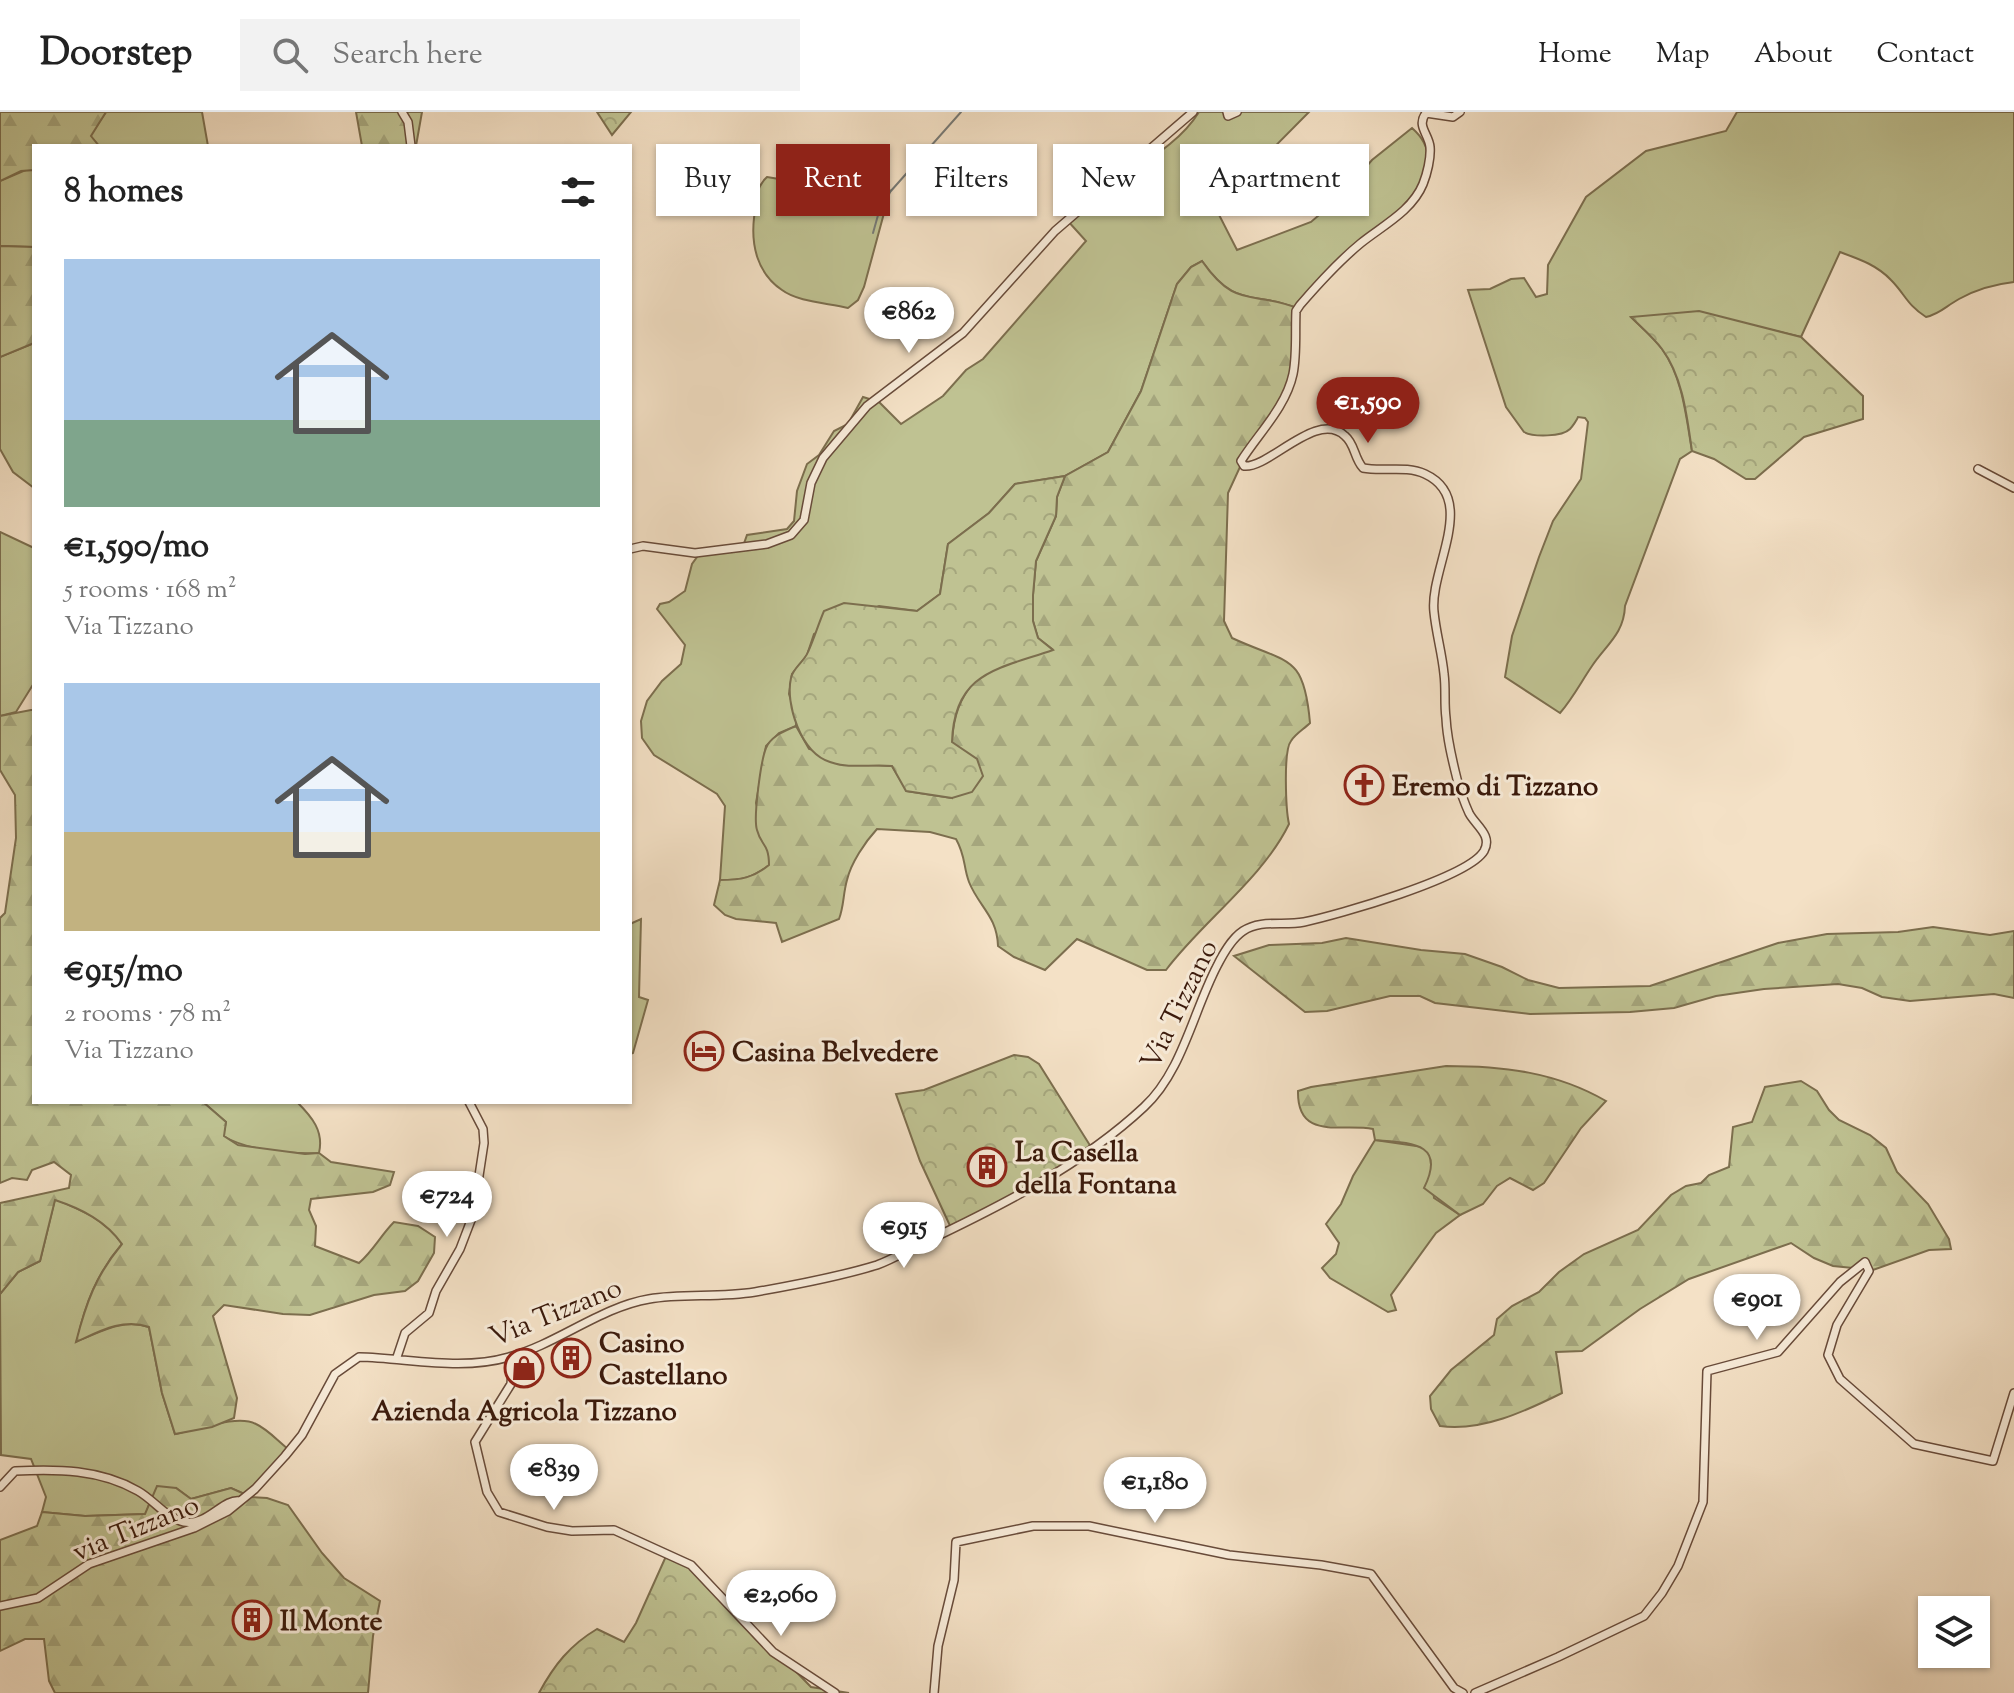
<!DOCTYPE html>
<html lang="en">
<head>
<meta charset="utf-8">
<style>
  body { margin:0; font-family:"Sorts Mill Goudy",serif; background:#f2f2f2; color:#222; height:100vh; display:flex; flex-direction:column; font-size:30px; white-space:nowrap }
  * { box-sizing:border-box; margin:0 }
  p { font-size:26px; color:#767676 }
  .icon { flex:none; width:44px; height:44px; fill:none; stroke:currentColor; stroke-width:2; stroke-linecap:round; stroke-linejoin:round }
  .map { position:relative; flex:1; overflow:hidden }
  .details { position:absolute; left:32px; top:32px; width:600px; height:960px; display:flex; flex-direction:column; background:#fff; border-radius:0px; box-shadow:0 2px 6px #0004 }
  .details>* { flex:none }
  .banner { position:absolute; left:656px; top:32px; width:760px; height:72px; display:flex; gap:16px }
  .controls { position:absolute; left:1918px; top:1484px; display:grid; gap:16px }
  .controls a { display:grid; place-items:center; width:72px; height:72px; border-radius:0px; background:#fff; box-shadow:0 2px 6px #0004; font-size:40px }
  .price { position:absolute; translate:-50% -68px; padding:0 18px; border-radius:28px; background:#fff; color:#222; font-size:26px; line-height:52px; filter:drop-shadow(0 2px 4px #0008) }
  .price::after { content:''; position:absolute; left:50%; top:48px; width:24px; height:18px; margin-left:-12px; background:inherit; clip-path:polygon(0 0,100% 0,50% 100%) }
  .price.selected { background:#8f2418; color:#fff }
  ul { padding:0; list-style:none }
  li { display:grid; align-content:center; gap:16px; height:424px; padding:0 32px }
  li span { display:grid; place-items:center; height:248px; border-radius:0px; color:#555 }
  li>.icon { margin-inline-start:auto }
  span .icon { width:144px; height:144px; fill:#fffc; stroke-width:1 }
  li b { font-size:34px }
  h2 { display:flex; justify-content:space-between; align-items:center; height:96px; padding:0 32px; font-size:34px }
  .pill { padding:0 28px; border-radius:0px; background:#fff; box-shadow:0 2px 6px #0004; font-size:28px; line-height:72px }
  .pill.selected { background:#8f2418; color:#fff }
  header { display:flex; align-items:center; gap:48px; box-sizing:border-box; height:112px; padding:0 40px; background:#fff; border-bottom:2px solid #e0e0e0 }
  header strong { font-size:38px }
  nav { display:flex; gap:44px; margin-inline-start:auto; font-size:28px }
  .search { width:560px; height:72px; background:#f2f2f2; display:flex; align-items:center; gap:20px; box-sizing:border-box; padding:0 28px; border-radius:0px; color:#767676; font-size:30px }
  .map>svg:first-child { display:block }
  .green { fill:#bfc292; stroke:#7c6e4e; stroke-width:2 }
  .forest { fill:url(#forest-firs); stroke:#7c6e4e; stroke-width:2 }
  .park { fill:url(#park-crowns); stroke:#7c6e4e; stroke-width:2 }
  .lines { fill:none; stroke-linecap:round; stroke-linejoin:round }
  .stream { stroke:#777a76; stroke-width:2 }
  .minor-casing { stroke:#684b3a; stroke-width:10 }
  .minor { stroke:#f8ecda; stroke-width:7 }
  .labels { text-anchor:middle; stroke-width:6; stroke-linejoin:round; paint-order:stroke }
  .poi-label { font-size:28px; font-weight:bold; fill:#3a190b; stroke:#f8ecda; text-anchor:start }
  .street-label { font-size:28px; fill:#3a190b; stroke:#f8ecda }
</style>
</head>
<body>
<header>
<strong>Doorstep</strong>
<div class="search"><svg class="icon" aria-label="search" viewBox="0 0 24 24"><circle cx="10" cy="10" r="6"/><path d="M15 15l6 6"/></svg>Search here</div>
<nav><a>Home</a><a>Map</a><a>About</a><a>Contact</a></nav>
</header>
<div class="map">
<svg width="2014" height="1581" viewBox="0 0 2014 1581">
  <defs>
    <pattern id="forest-firs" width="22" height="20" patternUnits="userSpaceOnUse" patternTransform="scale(2)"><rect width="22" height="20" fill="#bfc292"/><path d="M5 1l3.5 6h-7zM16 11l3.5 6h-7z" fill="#a5a67d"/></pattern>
    <pattern id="park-crowns" width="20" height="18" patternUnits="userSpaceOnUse" patternTransform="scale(2)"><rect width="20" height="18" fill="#bfc292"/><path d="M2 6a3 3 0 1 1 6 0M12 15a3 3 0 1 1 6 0" fill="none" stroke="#a5a67d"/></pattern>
  </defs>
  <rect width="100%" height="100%" fill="#f4e1c6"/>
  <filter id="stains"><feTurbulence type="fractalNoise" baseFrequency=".0025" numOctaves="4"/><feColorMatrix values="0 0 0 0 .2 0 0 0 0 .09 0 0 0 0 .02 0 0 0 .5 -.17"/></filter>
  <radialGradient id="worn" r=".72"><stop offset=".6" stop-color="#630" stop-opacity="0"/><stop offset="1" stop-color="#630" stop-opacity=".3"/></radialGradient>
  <path class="green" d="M106 0H202L208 34H99L90 24Z
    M1199 0H1309L1215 95 1237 138 1311 110 1340 85 1372 48 1412 16C1461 59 1385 110 1355 138 1335 156 1316 176 1297 196 1251 178 1237 198 1202 149L1191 155 1177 172 1141 279 1108 340 1065 364 1015 372 989 401 948 432 940 482 917 499 879 494 814 522 807 543 792 562 789 582 796 605V614L779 621 766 634 756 691 769 737V753C753 766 741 768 720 768L725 694 717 682 654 643 642 626 641 609 647 589 662 569 681 552 685 533 657 497 660 492 669 490 685 479 692 452 700 441 742 437 747 423 787 417 794 409 797 379 807 352 819 343 834 319 848 312 863 285 879 290 901 312 943 284 966 258 983 247 1086 129 1067 108C1080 97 1093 86 1107 76 1138 53 1178 34 1199 0Z
    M1737 0H2014V170C1996 172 1975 178 1959 187 1946 194 1940 202 1926 205 1907 193 1905 182 1891 168 1877 153 1859 147 1840 140L1801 225 1737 210 1632 206C1642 216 1654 226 1662 237 1683 266 1686 305 1692 339L1680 347 1625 494C1624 522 1606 533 1592 554 1581 570 1573 586 1560 601L1505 565 1512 524 1539 445 1553 409 1581 367 1588 310 1585 306 1578 305C1577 308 1572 315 1570 317 1562 325 1533 325 1524 320L1506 295 1468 178 1490 177 1511 167 1524 166 1536 185 1547 182 1548 153 1586 85 1646 39 1726 19Z
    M28 57 34 58V135L0 134V69Z
    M767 65 881 84 890 79 864 175 858 188 848 196C828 191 798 190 782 178 757 161 751 133 754 106 756 90 755 76 767 65Z
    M34 231V376L13 360 0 337V245Z
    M0 420 34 436V571L16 600 0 604Z
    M641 807 639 885 648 888 633 941 630 942V812Z
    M203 990H297C312 1005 324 1019 319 1041 289 1042 249 1039 223 1024L226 1010Z
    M1375 1028 1423 1035 1430 1041 1434 1086 1460 1103 1436 1121 1391 1183 1396 1198 1388 1200 1330 1166 1322 1156 1336 1142 1339 1131 1326 1112 1341 1092 1353 1064Z
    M55 1087C82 1098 105 1108 122 1132 97 1161 85 1192 77 1229 101 1220 123 1206 149 1215L162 1281 175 1322C198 1318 237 1302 256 1312 267 1317 277 1328 287 1336L251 1385 231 1376 191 1387 176 1376 151 1386 146 1402 85 1404 42 1400 46 1385 31 1347 1 1343 0 1182 18 1160 40 1149Z"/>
  <path class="forest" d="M0 0H106L91 24 99 34H34V58L21 59 0 69Z
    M356 0H422L416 34H362Z
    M0 134 34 135V231L0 245Z
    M1202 149C1236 198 1251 178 1297 196L1294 257 1286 287 1251 331 1228 381 1224 509 1232 526C1288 552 1304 541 1310 611 1304 617 1295 622 1291 629 1283 639 1286 699 1289 712 1263 766 1202 810 1166 858H1147L1077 827 1045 858 1014 845 998 834C997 804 979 795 969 770 963 754 966 745 956 727L930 720 877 717C865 730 851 751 847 768 843 782 844 794 839 807L782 830 776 811 736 807 725 803 714 793 720 768C741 768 753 766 769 753 769 731 761 734 757 718 753 706 761 648 766 636 771 624 785 619 796 614L809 637 871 653 892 654 907 679 952 686C952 645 944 592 982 564 1001 550 1030 546 1052 537L1038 526 1033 509V483L1036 449 1056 404 1057 385 1065 364 1108 340 1141 279 1177 172 1191 155Z
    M31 598H34V990H203L226 1010 224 1024 238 1033 305 1042 319 1041 331 1050 394 1060 390 1073 373 1080 311 1087 309 1098 316 1114 315 1134 359 1151C373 1139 381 1123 394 1110L418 1114 435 1125 434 1141 418 1169 405 1179 374 1183 310 1203 283 1202 224 1193 213 1204 237 1286 234 1306 212 1315 175 1322 162 1281 149 1215C123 1206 100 1219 76 1230 86 1191 96 1163 122 1132 106 1109 82 1097 55 1088L40 1149 18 1160 0 1182V1091L69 1076 71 1063 54 1050 32 1058 27 1068 12 1066 0 1071V806L5 801 16 726 15 683 0 658V604Z
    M1933 815 1990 823 2014 819V886L1994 882 1910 889 1882 885 1862 876 1838 872 1764 877 1716 884 1674 896 1630 900 1530 902 1435 891 1420 884H1390L1327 899 1305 900 1234 844 1269 833 1322 831 1346 826 1421 838 1465 842 1502 855 1528 868 1559 876 1650 874 1778 831 1827 822 1898 820Z
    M1446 954C1503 954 1556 960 1606 989L1581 1016 1544 1071 1533 1078 1510 1066 1497 1074 1483 1092 1460 1103 1424 1076C1447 1030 1410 1031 1375 1028L1373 1017C1341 1011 1297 1029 1298 979L1311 975Z
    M1801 969 1817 979 1829 998 1839 1008 1870 1023 1886 1036 1897 1060 1928 1092 1949 1127 1951 1137 1929 1138 1873 1158 1833 1154 1814 1146 1791 1131 1689 1167 1640 1197 1582 1239 1556 1240 1562 1281C1526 1299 1481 1320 1440 1314L1431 1297 1430 1284 1451 1258 1494 1223 1497 1207 1512 1194 1539 1180 1559 1160 1584 1142 1638 1118 1671 1083 1686 1074 1701 1071 1709 1063 1729 1055 1733 1015 1752 1010 1765 975Z
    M157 1374 176 1376 191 1387 231 1376 251 1385 267 1386 288 1393 322 1441 344 1466 380 1489 373 1524 368 1581H55L49 1569 44 1527H25L0 1539V1428L37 1414 42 1400 85 1404 145 1402Z"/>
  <path class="park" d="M597 0H631L612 23Z
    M1699 199 1801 225 1863 284V307L1804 325 1755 367H1746L1714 347 1692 339C1687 305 1683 265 1662 237 1653 225 1641 215 1631 205Z
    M1065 364 1057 385 1056 404 1036 449 1033 483V509L1038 526 1053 538C998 557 954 560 952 630L977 647 983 664 972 680 952 686 906 679 892 654C871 652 849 657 830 650 801 641 785 592 791 566 793 556 804 550 808 540 814 527 818 513 824 499L844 491 917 499 940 482 948 432 989 401 1015 372Z
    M1014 943 1028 945 1039 952 1091 1035 1066 1057 952 1118 920 1049 896 982 924 978Z
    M667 1442 690 1456 716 1477 811 1575 849 1581H539C554 1553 570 1533 597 1517L624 1530 636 1511Z"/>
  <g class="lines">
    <path class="stream" d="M873 121 882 89 961 0"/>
    <g class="minor-casing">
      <path id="minor" d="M402 0 408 10 411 34
        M1227 0 1228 4 1237 0
        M1978 357 2014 376
        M630 437 643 434 695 441 767 432 791 423 804 408 811 371 823 346 867 294 963 221 1055 119 1193 0
        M397 1245 405 1221 429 1201 436 1179 460 1137 473 1103 484 1031 483 1017 469 990
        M513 1245 511 1272 475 1330 487 1380 499 1400 547 1415 572 1419 614 1418 691 1453 773 1540 835 1581
        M0 1375 15 1359C57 1357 100 1357 138 1379 154 1388 166 1406 184 1410 208 1414 223 1386 240 1389
        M0 1494 38 1486 89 1452 194 1416 228 1399 255 1377 285 1344 302 1323 335 1262 359 1245C408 1246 461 1259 509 1245 557 1232 601 1195 649 1187 682 1181 719 1186 755 1180 795 1173 838 1165 877 1153 894 1147 909 1137 925 1130 1001 1094 1082 1053 1144 995 1182 960 1193 900 1217 854 1223 842 1231 827 1243 819 1261 807 1283 814 1304 810 1337 803 1468 766 1484 739 1493 723 1475 713 1469 701 1464 690 1460 678 1457 667 1452 647 1447 627 1446 606 1444 591 1446 577 1444 562 1442 541 1436 521 1434 500 1429 457 1479 387 1425 362 1406 353 1383 360 1363 356 1354 346 1355 332 1345 324 1317 297 1269 357 1244 354L1241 349C1258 322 1286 295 1293 262 1297 242 1295 220 1296 199L1300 193C1319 171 1339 149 1361 131 1382 114 1412 99 1423 72 1427 62 1431 46 1430 35 1429 22 1416 14 1426 1L1453 5 1460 0
        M934 1581 938 1534 954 1468 956 1430 1033 1414H1089L1229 1443 1321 1453 1371 1462 1454 1576 1463 1581
        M1475 1581 1558 1545 1644 1504 1662 1481 1678 1454 1703 1390 1707 1259 1778 1240 1840 1170 1865 1150 1869 1159 1837 1213 1828 1243 1840 1267 1914 1332 1993 1349 2014 1281"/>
    </g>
    <use href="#minor" class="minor"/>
  </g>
  <defs>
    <g id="church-ring" transform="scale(2)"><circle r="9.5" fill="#f8ecda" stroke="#8f2418" stroke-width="1.5"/><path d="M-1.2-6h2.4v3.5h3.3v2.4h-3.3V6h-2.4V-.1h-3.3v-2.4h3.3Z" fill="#8f2418"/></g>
    <g id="hotel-ring" transform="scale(2)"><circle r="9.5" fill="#f8ecda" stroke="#8f2418" stroke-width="1.5"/><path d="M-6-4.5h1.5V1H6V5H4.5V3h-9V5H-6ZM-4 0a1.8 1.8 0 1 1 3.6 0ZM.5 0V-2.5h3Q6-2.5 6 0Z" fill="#8f2418"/></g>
    <g id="building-ring" transform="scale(2)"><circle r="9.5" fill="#f8ecda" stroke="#8f2418" stroke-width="1.5"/><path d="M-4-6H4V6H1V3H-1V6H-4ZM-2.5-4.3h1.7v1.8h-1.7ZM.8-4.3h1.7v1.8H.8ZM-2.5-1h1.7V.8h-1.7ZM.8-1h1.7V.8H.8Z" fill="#8f2418"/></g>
    <g id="shop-ring" transform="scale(2)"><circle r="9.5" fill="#f8ecda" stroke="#8f2418" stroke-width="1.5"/><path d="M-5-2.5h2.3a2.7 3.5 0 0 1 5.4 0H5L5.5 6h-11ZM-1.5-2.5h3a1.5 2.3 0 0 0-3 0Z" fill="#8f2418"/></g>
  </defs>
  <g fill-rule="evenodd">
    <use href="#church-ring" x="1364" y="673"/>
    <use href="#hotel-ring" x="704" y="939"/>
    <use href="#building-ring" x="987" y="1055"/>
    <use href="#building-ring" x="571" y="1246"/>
    <use href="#shop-ring" x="524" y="1256"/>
    <use href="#building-ring" x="252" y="1508"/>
  </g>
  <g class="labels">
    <g class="poi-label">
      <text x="1392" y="683">Eremo di Tizzano</text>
      <text x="732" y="949">Casina Belvedere</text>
      <text x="1015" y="1049">La Casella<tspan x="1015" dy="32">della Fontana</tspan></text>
      <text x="599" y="1240">Casino<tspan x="599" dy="32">Castellano</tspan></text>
      <text x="524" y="1308" text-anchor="middle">Azienda Agricola Tizzano</text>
      <text x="280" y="1518">Il Monte</text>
    </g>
    <g class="street-label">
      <text transform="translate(1178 892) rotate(-64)" y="10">Via Tizzano</text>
      <text transform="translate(555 1199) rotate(-22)" y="10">Via Tizzano</text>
      <text transform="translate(135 1415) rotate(-22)" y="10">via Tizzano</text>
    </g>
  </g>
  <rect width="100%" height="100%" filter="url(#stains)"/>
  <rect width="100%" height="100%" fill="url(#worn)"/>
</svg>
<div class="controls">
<a><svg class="icon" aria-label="layers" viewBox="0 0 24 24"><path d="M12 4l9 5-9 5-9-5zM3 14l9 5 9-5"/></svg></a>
</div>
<b class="price" style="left:909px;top:243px">€862</b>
<b class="price selected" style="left:1368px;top:333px">€1,590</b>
<b class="price" style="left:447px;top:1127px">€724</b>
<b class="price" style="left:904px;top:1158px">€915</b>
<b class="price" style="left:1757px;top:1230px">€901</b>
<b class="price" style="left:554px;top:1400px">€839</b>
<b class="price" style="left:1155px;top:1413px">€1,180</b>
<b class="price" style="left:781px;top:1526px">€2,060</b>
<div class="banner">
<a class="pill">Buy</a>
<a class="pill selected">Rent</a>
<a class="pill">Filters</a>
<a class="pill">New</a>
<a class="pill">Apartment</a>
</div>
<section class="details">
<h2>8 homes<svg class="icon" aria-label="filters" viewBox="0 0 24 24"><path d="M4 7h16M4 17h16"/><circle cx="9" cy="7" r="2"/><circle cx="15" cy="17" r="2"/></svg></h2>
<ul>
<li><span style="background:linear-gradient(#a9c7e8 65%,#7fa58c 0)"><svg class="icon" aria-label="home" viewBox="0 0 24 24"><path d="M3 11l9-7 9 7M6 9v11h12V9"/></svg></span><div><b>€1,590/mo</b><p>5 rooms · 168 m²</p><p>Via Tizzano</p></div></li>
<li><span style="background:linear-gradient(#a9c7e8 60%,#c2b280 0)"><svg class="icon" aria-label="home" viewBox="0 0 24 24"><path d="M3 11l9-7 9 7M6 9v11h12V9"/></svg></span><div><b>€915/mo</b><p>2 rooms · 78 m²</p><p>Via Tizzano</p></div></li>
</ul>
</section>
</div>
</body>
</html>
